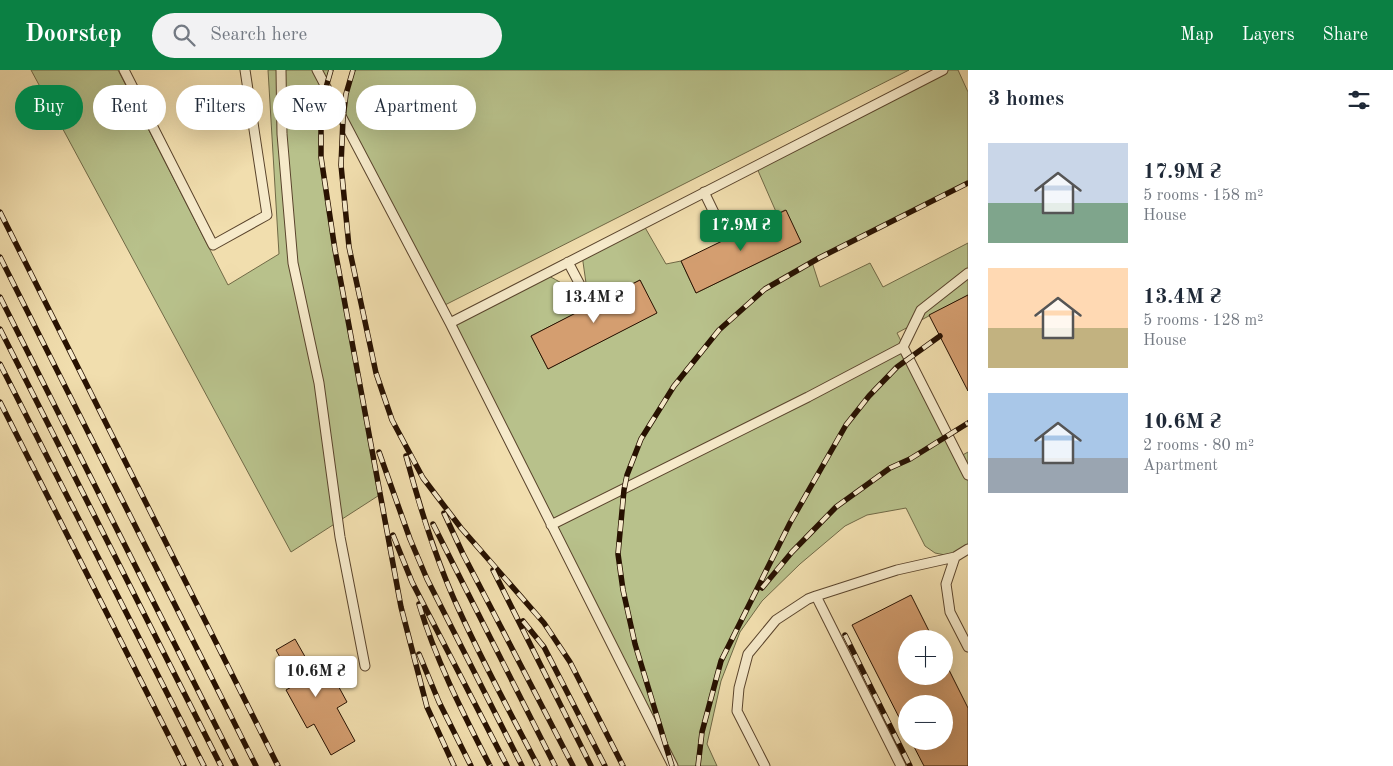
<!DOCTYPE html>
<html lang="en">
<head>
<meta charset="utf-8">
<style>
  body { margin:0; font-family:"Old Standard TT",serif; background:#f2f2f3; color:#1f2937; height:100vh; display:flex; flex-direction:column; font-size:19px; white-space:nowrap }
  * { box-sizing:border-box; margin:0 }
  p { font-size:16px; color:#747a83 }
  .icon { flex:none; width:28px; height:28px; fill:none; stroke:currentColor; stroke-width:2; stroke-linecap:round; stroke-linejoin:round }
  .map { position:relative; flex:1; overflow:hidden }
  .details { display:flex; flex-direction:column; background:#fff; width:425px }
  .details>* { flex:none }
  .hud { position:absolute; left:15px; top:15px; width:475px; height:45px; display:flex; gap:10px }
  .buttons { position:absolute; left:898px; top:560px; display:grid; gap:10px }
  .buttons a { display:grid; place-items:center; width:55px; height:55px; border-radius:50%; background:#fff; box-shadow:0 5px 20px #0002; font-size:25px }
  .price { position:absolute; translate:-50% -42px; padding:0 11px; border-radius:5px; background:#fff; color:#222; font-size:16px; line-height:32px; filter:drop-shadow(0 1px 2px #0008) }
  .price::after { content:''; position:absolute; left:50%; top:30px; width:15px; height:11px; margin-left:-8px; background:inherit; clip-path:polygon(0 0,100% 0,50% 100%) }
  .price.current { background:#0b8043; color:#fff }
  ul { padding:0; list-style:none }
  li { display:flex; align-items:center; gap:15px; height:125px; padding:0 20px }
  li span { display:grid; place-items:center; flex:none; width:140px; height:100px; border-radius:0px; color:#555 }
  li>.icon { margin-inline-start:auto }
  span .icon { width:60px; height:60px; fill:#fffc; stroke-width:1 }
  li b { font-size:21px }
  h2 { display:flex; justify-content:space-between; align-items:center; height:60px; padding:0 20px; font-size:21px }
  .tag { padding:0 18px; border-radius:22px; background:#fff; box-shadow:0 5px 20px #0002; font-size:18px; line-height:45px }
  .tag.current { background:#0b8043; color:#fff }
  header { display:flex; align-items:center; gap:30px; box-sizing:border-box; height:70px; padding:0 25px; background:#0b8043; color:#fff }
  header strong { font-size:24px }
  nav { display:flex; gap:28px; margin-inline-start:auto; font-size:18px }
  .search { width:350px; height:45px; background:#f2f2f3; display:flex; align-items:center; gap:12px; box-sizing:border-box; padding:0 18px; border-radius:28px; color:#747a83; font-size:19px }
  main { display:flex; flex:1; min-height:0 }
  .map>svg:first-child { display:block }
  .green { fill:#b8c18b; stroke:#706946 }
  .building { fill:#d49e70; stroke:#271101 }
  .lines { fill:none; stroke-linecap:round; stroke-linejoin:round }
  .service-casing { stroke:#5a442c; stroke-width:11 }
  .service { stroke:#f6eaca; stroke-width:9 }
  .rail-casing { stroke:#271101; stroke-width:5.5 }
  .rail { stroke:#f6eaca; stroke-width:4; stroke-dasharray:11; stroke-linecap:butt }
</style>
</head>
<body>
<header>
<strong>Doorstep</strong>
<div class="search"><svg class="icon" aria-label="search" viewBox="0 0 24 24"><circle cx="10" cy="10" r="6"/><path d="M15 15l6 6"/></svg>Search here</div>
<nav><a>Map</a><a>Layers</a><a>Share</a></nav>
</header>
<main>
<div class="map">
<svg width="968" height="696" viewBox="0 0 968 696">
  <rect width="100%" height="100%" fill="#f1deae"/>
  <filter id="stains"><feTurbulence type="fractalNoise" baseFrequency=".004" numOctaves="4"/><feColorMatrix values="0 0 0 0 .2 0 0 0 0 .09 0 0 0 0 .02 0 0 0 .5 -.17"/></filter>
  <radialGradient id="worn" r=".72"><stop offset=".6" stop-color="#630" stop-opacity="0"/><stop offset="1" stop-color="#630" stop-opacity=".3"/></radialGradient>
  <path class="green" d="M31 0H118L228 215 279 184 268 0H331L321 35V87L335 180 381 424 291 482Z
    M353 0H909L441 237 343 49 346 24Z
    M943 0H958L968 22V113L812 192 820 217 870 193 883 217 968 173V225L897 263 959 387 968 382V479L955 487 935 483 925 476 906 438 867 445 845 456 800 494 762 531 740 562 721 611 707 674 717 696H672L450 253 545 204C566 215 572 218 582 240L531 266 548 299 656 243 640 210 597 232 586 213 582 185 643 154 666 194 681 191 696 223 801 172 785 140 777 144 756 96Z"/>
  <path class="building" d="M786 140 801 172 696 223 681 191Z
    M640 210 657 243 548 299 531 266Z
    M968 225V321L929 245Z
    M911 525 933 569H906V606H944V590L968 638V696H924L911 671H944V634H906V661L852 555Z
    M295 569 316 606 329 599 347 632 337 638 355 671 331 685 314 654 307 658 286 620 295 615 276 580Z"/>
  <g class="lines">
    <g class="service-casing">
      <path id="service" d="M124 0 213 175 267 145 245 0
        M281 0 282 64 293 193 319 313 340 467 365 596
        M317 0 450 253 673 696
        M704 122 720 155
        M568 192 588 230
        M450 253 943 0
        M903 277 968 405
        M551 455 808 327 903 277 921 240 968 203
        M968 479 955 487 946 514 950 542 968 577
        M816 526 901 696
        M765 696 737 641 739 618 748 584 776 550 808 529 816 526 897 500 955 487"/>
    </g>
    <use href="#service" class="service"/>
    <g class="rail-casing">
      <path id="rail" d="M331 0 321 35V87L335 180 401 537 427 637 454 696
        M353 0 346 24 343 49 341 95 349 177 376 303 392 350 423 408 461 458 544 553 570 592 623 696
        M0 142 278 696
        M0 187 256 696
        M0 227 236 696
        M0 259 221 696
        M0 294 204 696
        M0 332 184 696
        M379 382 410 469 427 509 522 696
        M406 386C420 438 436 491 459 540 483 593 511 644 538 696
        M444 443 463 484 573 696
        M433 454 555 696
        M393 465 412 512 507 696
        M493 500 591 696
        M762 518 792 482 836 437 890 398 910 389 968 353
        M419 534C436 591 463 643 490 696
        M523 551 544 577 605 696
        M845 565 910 696
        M419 584 439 632 471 696
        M672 696 635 574 623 520 618 484 624 420 627 405 641 369 674 316 719 260 765 219 819 188 968 113
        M698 696 702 662 721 591 790 453 846 355 869 326 897 297 940 266"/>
    </g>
    <use href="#rail" class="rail"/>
  </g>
  <rect width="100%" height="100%" filter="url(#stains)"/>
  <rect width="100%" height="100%" fill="url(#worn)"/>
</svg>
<div class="buttons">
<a>+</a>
<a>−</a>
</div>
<b class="price current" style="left:741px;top:182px">17.9M ₴</b>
<b class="price" style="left:594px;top:254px">13.4M ₴</b>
<b class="price" style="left:316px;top:628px">10.6M ₴</b>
<div class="hud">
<a class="tag current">Buy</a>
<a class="tag">Rent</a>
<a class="tag">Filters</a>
<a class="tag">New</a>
<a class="tag">Apartment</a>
</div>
</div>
<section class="details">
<h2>3 homes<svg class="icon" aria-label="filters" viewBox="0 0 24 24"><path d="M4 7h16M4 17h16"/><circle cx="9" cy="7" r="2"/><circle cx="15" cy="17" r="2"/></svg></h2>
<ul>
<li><span style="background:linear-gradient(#c9d6e8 60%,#7fa58c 0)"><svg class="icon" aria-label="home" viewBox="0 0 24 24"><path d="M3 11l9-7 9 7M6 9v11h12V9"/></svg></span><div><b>17.9M ₴</b><p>5 rooms · 158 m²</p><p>House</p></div></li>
<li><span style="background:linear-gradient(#ffd9b3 60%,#c2b280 0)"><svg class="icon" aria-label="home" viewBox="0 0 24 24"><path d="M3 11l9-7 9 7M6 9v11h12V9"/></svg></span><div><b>13.4M ₴</b><p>5 rooms · 128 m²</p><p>House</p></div></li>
<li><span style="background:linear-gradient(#a9c7e8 65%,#9aa5b1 0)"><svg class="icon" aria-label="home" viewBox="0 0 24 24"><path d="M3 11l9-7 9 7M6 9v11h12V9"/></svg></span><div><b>10.6M ₴</b><p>2 rooms · 80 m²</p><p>Apartment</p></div></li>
</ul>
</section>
</main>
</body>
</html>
